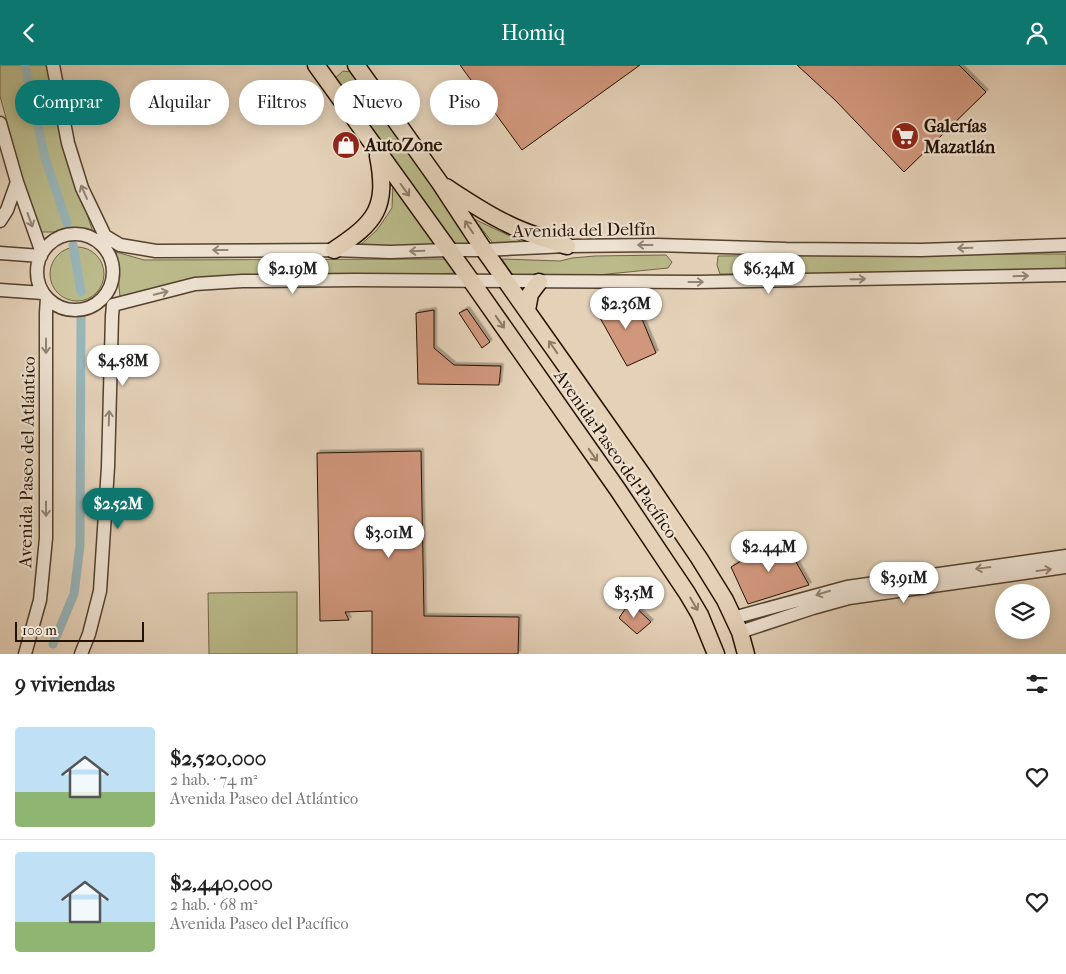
<!DOCTYPE html>
<html lang="es">
<head>
<meta charset="utf-8">
<style>
  body { margin:0; font-family:"IM FELL French Canon",serif; background:#f6f6f6; color:#222; height:100vh; display:flex; flex-direction:column; font-size:19px; white-space:nowrap }
  * { box-sizing:border-box; margin:0 }
  p { font-size:16px; color:#767676 }
  .icon { flex:none; width:28px; height:28px; fill:none; stroke:currentColor; stroke-width:2; stroke-linecap:round; stroke-linejoin:round }
  .map { position:relative; height:589px; overflow:hidden }
  .sheet { display:flex; flex-direction:column; background:#fff; flex:1 }
  .sheet>* { flex:none }
  .top-card { position:absolute; left:15px; top:15px; width:500px; height:45px; display:flex; gap:10px }
  .fabs { position:absolute; left:995px; top:519px; display:grid; gap:10px }
  .fabs a { display:grid; place-items:center; width:55px; height:55px; border-radius:50%; background:#fff; box-shadow:0 2px 12px #0003; font-size:25px }
  .scale { position:absolute; left:15px; bottom:12px; width:129px; box-sizing:border-box; padding-left:5px; border:2px solid #241200; border-top:0; font-size:14px; line-height:18px; white-space:nowrap; color:#241200; -webkit-text-stroke:4px #ede1d1; paint-order:stroke }
  .price { position:absolute; translate:-50% -42px; padding:0 11px; border-radius:18px; background:#fff; color:#222; font-size:16px; line-height:32px; filter:drop-shadow(0 1px 2px #0008) }
  .price::after { content:''; position:absolute; left:50%; top:30px; width:15px; height:11px; margin-left:-8px; background:inherit; clip-path:polygon(0 0,100% 0,50% 100%) }
  .price.active { background:#0f766e; color:#fff }
  ul { padding:0; list-style:none }
  li { display:flex; align-items:center; gap:15px; height:125px; padding:0 15px }
  li+li { border-top:1px solid #e0e0e0 }
  li span { display:grid; place-items:center; flex:none; width:140px; height:100px; border-radius:5px; color:#555 }
  li>.icon { margin-inline-start:auto }
  span .icon { width:60px; height:60px; fill:#fffc; stroke-width:1 }
  li b { font-size:21px }
  h2 { display:flex; justify-content:space-between; align-items:center; height:60px; padding:0 15px; font-size:21px }
  .pill { padding:0 18px; border-radius:22px; background:#fff; box-shadow:0 2px 12px #0003; font-size:18px; line-height:45px }
  .pill.active { background:#0f766e; color:#fff }
  header { display:flex; justify-content:space-between; align-items:center; height:65px; padding:0 15px; background:#0f766e; color:#fff; font-size:22px; font-weight:600 }
  .map>svg:first-child { display:block }
  .green { fill:#baba8b; stroke:#6f6646 }
  .lines { fill:none; stroke-linecap:round; stroke-linejoin:round }
  .canal { stroke:#98b5b8; stroke-width:9 }
  .building { fill:#d1977d; stroke:#241200; filter:url(#shadow) }
  .minor-casing { stroke:#54422e; stroke-width:15 }
  .major-casing { stroke:#241200; stroke-width:19 }
  .minor { stroke:#ede1d1; stroke-width:12 }
  .major { stroke:#e4d1b8; stroke-width:16 }
  .oneway { stroke:#8e7b65 }
  .oneway2 { stroke:#938473 }
  .labels { text-anchor:middle; stroke-width:4.5; stroke-linejoin:round; paint-order:stroke }
  .poi-label { font-size:18px; font-weight:bold; fill:#241200; stroke:#ede1d1; text-anchor:start }
  .street-label { font-size:18px; fill:#241200; stroke:#ede1d1 }
</style>
</head>
<body>
<header><svg class="icon" aria-label="back" viewBox="0 0 24 24"><path d="M15 5l-7 7 7 7"/></svg>Homiq<svg class="icon" aria-label="person" viewBox="0 0 24 24"><circle cx="12" cy="8" r="4"/><path d="M4 21q1-7 8-7t8 7"/></svg></header>
<div class="map">
<svg width="1066" height="589" viewBox="0 0 1066 589">
  <defs>
    <filter id="shadow"><feDropShadow dx="2.5" dy="-2.5" stdDeviation="0" flood-color="#0004"/></filter>
  </defs>
  <rect width="100%" height="100%" fill="#e4d1b8"/>
  <filter id="stains"><feTurbulence type="fractalNoise" baseFrequency=".004" numOctaves="4"/><feColorMatrix values="0 0 0 0 .2 0 0 0 0 .09 0 0 0 0 .02 0 0 0 .5 -.17"/></filter>
  <radialGradient id="worn" r=".72"><stop offset=".6" stop-color="#630" stop-opacity="0"/><stop offset="1" stop-color="#630" stop-opacity=".3"/></radialGradient>
  <path class="green" d="M0 0H46L62 73 93 167H37L0 31Z
    M343 6 351 7 476 181 455 183 332 16Z
    M393 116 443 181 356 184 377 165 392 143Z
    M474 154 529 180 496 182Z
    M50 209a27 27 0 1 1 54 0a27 27 0 1 1-54 0Z
    M116 187 144 195 450 194 460 208 290 213 126 233 120 232Z
    M993 189H1066V205L1056 209H720L717 200 718 191Z
    M666 190 672 197 668 203 588 211 515 213 502 194 560 196 572 193 595 191Z
    M297 527V589H209L208 528Z"/>
  <g class="lines">
    <path class="canal" d="M25 0 45 93 67 158
      M73 180 81 227
      M53 579 74 529 80 480 81 249"/>
  </g>
  <path class="building" d="M460 0H640L522 85Z
    M797 0H959L986 27 904 107 835 35Z
    M608 235 635 237 656 288 627 301 595 244Z
    M467 244 490 277 482 283 459 248Z
    M434 245V283L454 300 501 301 499 320 418 319 416 248Z
    M421 386 424 551 519 552 518 589H372V546L345 547 349 555 320 556 317 388Z
    M782 472 809 520 748 539 731 502Z
    M630 537 651 557 637 569 619 553Z"/>
  <g class="lines">
    <g class="minor-casing">
      <path id="minor" d="M53 0 68 78 82 123 105 171
        M0 58 17 117 42 188
        M0 156 7 145 17 117
        M37 207a38 38 0 1 1 76 0a38 38 0 1 1-76 0Z
        M105 171 120 180 156 186 334 185 390 187 449 185H484L567 181 657 180 786 184 921 185 1066 180
        M0 188 41 191
        M0 225 43 228
        M113 240 195 219 242 216 356 215 697 217 1066 210
        M733 553 847 522 1066 491
        M740 567 813 543 849 533 1066 502
        M25 589 40 535 46 473V248L47 233
        M81 589 89 569 100 526 108 402 112 251 113 240"/>
    </g>
    <g class="major-casing">
      <path id="major" d="M316 0 472 217 618 425 687 528 700 550 716 589
        M356 0 440 118 484 185 642 409 699 493 725 535 740 567 746 589
        M446 122C466 135 485 148 506 158 525 168 546 174 567 181
        M334 185C376 157 388 143 378 91
        M527 245 530 229 539 217"/>
    </g>
    <use href="#minor" class="minor"/>
    <use href="#major" class="major"/>
  </g>
  <defs><path id="oneway-shaft" d="M-6 0H5M1.5-3L5.5 0L1.5 3" fill="none" stroke-width="1.6" stroke-linecap="round" stroke-linejoin="round" transform="scale(1.25)"/></defs>
  <g class="oneway">
    <use href="#oneway-shaft" transform="translate(405 125) rotate(54)"/>
    <use href="#oneway-shaft" transform="translate(469 162) rotate(-123)"/>
    <use href="#oneway-shaft" transform="translate(500 257) rotate(55)"/>
    <use href="#oneway-shaft" transform="translate(553 282) rotate(-125)"/>
    <use href="#oneway-shaft" transform="translate(593 390) rotate(55)"/>
    <use href="#oneway-shaft" transform="translate(694 539) rotate(60)"/>
  </g>
  <g class="oneway2">
    <use href="#oneway-shaft" transform="translate(84 127) rotate(-114)"/>
    <use href="#oneway-shaft" transform="translate(30 155) rotate(70)"/>
    <use href="#oneway-shaft" transform="translate(645 180) rotate(180)"/>
    <use href="#oneway-shaft" transform="translate(965 183) rotate(178)"/>
    <use href="#oneway-shaft" transform="translate(220 185) rotate(180)"/>
    <use href="#oneway-shaft" transform="translate(417 186) rotate(178)"/>
    <use href="#oneway-shaft" transform="translate(1021 211) rotate(-1)"/>
    <use href="#oneway-shaft" transform="translate(858 214) rotate(-1)"/>
    <use href="#oneway-shaft" transform="translate(696 217)"/>
    <use href="#oneway-shaft" transform="translate(161 228) rotate(-14)"/>
    <use href="#oneway-shaft" transform="translate(46 281) rotate(90)"/>
    <use href="#oneway-shaft" transform="translate(109 353) rotate(-88)"/>
    <use href="#oneway-shaft" transform="translate(46 444) rotate(90)"/>
    <use href="#oneway-shaft" transform="translate(983 503) rotate(172)"/>
    <use href="#oneway-shaft" transform="translate(1044 505) rotate(-8)"/>
    <use href="#oneway-shaft" transform="translate(823 528) rotate(163)"/>
  </g>
  <defs>
    <g id="supermarket-disc" transform="scale(1.4375)"><circle r="9.5" fill="#8f2418" stroke="#ede1d1"/><path d="M-6-5.5h2.5l.6 2H6L4.5 2H-2.5L-4.4-4H-6ZM-1.5 3.2a1.3 1.3 0 1 0 .1 0ZM3 3.2a1.3 1.3 0 1 0 .1 0Z" fill="#fff"/></g>
    <g id="shop-disc" transform="scale(1.4375)"><circle r="9.5" fill="#8f2418" stroke="#ede1d1"/><path d="M-5-2.5h2.3a2.7 3.5 0 0 1 5.4 0H5L5.5 6h-11ZM-1.5-2.5h3a1.5 2.3 0 0 0-3 0Z" fill="#fff"/></g>
  </defs>
  <g fill-rule="evenodd">
    <use href="#supermarket-disc" x="905" y="71"/>
    <use href="#shop-disc" x="346" y="80"/>
  </g>
  <g class="labels">
    <g class="poi-label">
      <text x="924" y="67">Galerías<tspan x="924" dy="21">Mazatlán</tspan></text>
      <text x="365" y="86">AutoZone</text>
    </g>
    <g class="street-label">
      <text transform="translate(584 165) rotate(-1)" y="6">Avenida del Delfín</text>
      <text transform="translate(616 389) rotate(55)" y="6">Avenida Paseo del Pacífico</text>
      <text transform="translate(27 397) rotate(-89)" y="6">Avenida Paseo del Atlántico</text>
    </g>
  </g>
  <rect width="100%" height="100%" filter="url(#stains)"/>
  <rect width="100%" height="100%" fill="url(#worn)"/>
</svg>
<div class="fabs">
<a><svg class="icon" aria-label="layers" viewBox="0 0 24 24"><path d="M12 4l9 5-9 5-9-5zM3 14l9 5 9-5"/></svg></a>
</div>
<div class="scale">100 m</div>
<b class="price" style="left:293px;top:230px">$2.19M</b>
<b class="price" style="left:769px;top:230px">$6.34M</b>
<b class="price" style="left:626px;top:265px">$2.36M</b>
<b class="price" style="left:123px;top:322px">$4.58M</b>
<b class="price active" style="left:118px;top:465px">$2.52M</b>
<b class="price" style="left:389px;top:494px">$3.01M</b>
<b class="price" style="left:769px;top:508px">$2.44M</b>
<b class="price" style="left:904px;top:539px">$3.91M</b>
<b class="price" style="left:634px;top:554px">$3.5M</b>
<div class="top-card">
<a class="pill active">Comprar</a>
<a class="pill">Alquilar</a>
<a class="pill">Filtros</a>
<a class="pill">Nuevo</a>
<a class="pill">Piso</a>
</div>
</div>
<section class="sheet">
<h2>9 viviendas<svg class="icon" aria-label="filters" viewBox="0 0 24 24"><path d="M4 7h16M4 17h16"/><circle cx="9" cy="7" r="2"/><circle cx="15" cy="17" r="2"/></svg></h2>
<ul>
<li><span style="background:linear-gradient(#bfe0f5 65%,#8fb573 0)"><svg class="icon" aria-label="home" viewBox="0 0 24 24"><path d="M3 11l9-7 9 7M6 9v11h12V9"/></svg></span><div><b>$2,520,000</b><p>2 hab. · 74 m²</p><p>Avenida Paseo del Atlántico</p></div><svg class="icon" aria-label="heart" viewBox="0 0 24 24"><path d="M12 20l-8-8c-3-5 5-10 8-4 3-6 11-1 8 4z"/></svg></li>
<li><span style="background:linear-gradient(#bfe0f5 70%,#8fb573 0)"><svg class="icon" aria-label="home" viewBox="0 0 24 24"><path d="M3 11l9-7 9 7M6 9v11h12V9"/></svg></span><div><b>$2,440,000</b><p>2 hab. · 68 m²</p><p>Avenida Paseo del Pacífico</p></div><svg class="icon" aria-label="heart" viewBox="0 0 24 24"><path d="M12 20l-8-8c-3-5 5-10 8-4 3-6 11-1 8 4z"/></svg></li>
</ul>
</section>
</body>
</html>
